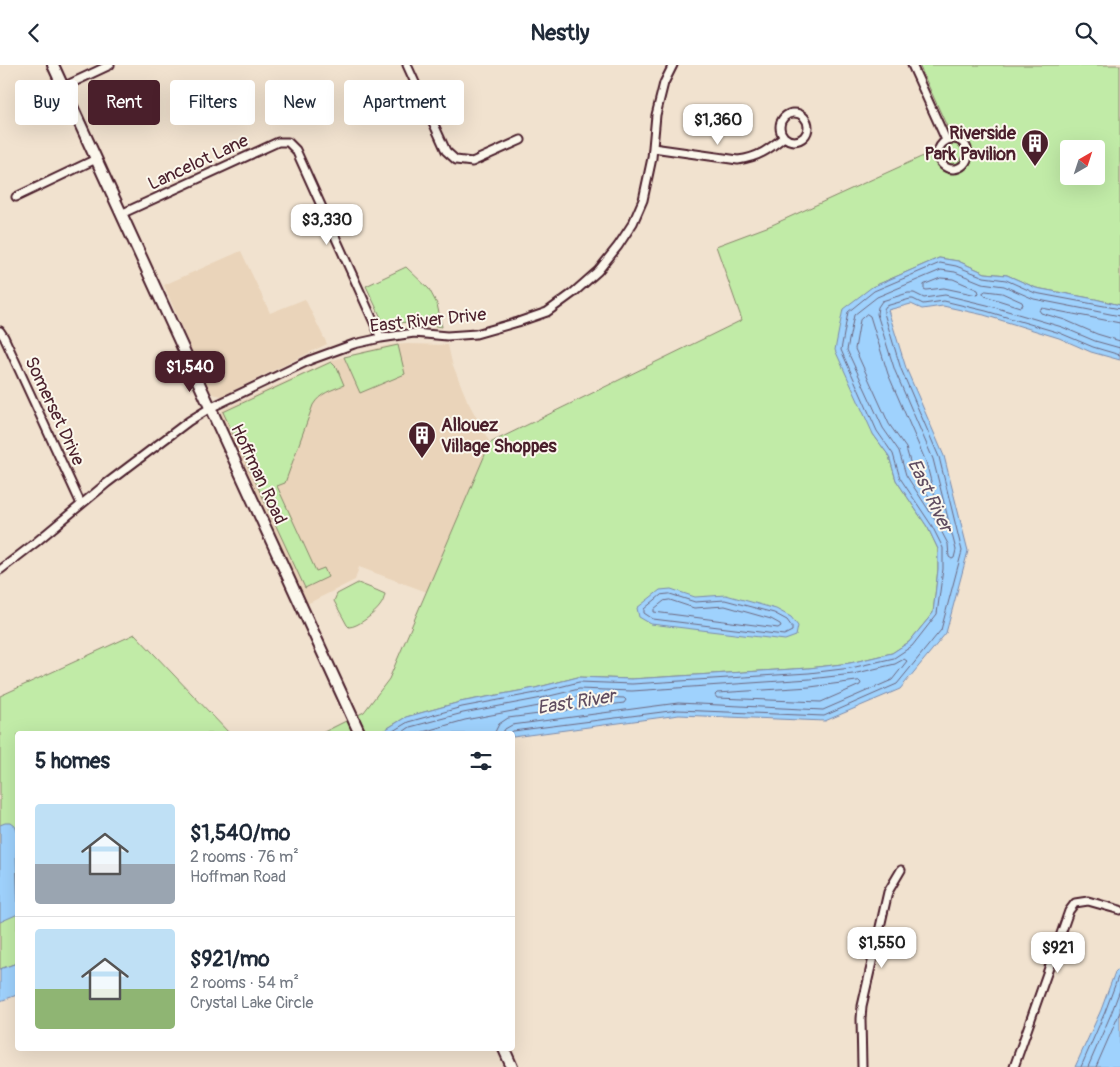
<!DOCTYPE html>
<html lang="en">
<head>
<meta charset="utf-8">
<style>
  body { margin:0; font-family:Pangolin,sans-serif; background:#f6f6f7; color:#1f2937; height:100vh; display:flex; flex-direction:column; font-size:19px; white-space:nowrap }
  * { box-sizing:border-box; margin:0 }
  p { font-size:16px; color:#747a83 }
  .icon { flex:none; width:28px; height:28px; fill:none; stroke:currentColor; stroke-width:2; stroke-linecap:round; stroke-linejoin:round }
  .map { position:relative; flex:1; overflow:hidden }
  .details { position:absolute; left:15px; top:666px; width:500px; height:320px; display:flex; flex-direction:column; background:#fff; border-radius:5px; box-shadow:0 5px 20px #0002 }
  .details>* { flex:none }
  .hud { position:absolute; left:15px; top:15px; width:500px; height:45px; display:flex; gap:10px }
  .needle { width:32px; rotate:39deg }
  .buttons { position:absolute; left:1060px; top:75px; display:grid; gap:10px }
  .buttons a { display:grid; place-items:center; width:45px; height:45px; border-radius:5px; background:#fff; box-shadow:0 5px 20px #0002; font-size:25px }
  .price { position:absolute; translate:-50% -42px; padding:0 11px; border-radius:10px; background:#fff; color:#222; font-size:16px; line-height:32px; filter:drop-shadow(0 1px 2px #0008) }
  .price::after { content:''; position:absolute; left:50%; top:30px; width:15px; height:11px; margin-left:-8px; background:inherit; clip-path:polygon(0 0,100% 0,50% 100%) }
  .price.active { background:#4a1f2b; color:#fff }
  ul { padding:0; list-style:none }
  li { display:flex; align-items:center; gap:15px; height:125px; padding:0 20px }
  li+li { border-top:1px solid #e0e1e3 }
  li span { display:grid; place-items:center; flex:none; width:140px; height:100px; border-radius:5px; color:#555 }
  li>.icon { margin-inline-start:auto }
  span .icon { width:60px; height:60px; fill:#fffc; stroke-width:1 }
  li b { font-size:21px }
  h2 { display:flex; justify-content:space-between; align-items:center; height:60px; padding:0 20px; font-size:21px }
  .pill { padding:0 18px; border-radius:5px; background:#fff; box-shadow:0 5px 20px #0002; font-size:18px; line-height:45px }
  .pill.active { background:#4a1f2b; color:#fff }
  header { display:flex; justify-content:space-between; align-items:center; height:65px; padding:0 20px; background:#fff; font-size:22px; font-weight:700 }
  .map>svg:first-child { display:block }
  .built { fill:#ead4ba }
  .green { fill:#c1eba7; stroke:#868569; fill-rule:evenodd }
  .water { fill:#9fd2fd; stroke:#7d8aa9 }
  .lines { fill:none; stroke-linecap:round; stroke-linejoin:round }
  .shore { stroke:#6c677f; stroke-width:1 }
  .street-casing { stroke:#4a1f2b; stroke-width:11 }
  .secondary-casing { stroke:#4a1f2b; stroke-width:14 }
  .street { stroke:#fbf7ec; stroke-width:7 }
  .secondary { stroke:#fbf7ec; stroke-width:10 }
  .labels { text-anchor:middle; stroke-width:4; stroke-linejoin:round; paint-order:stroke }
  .poi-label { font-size:18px; font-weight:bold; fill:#4a1f2b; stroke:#fbf7ec; text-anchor:end }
  .street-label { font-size:18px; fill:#4a1f2b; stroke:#fbf7ec }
  .water-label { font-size:19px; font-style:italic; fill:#5f4c60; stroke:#fbf7ec }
</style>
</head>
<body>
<header><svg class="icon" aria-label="back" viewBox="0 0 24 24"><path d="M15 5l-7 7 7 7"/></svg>Nestly<svg class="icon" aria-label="search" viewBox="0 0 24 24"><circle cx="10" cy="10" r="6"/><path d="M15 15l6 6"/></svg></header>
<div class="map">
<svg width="1120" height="1002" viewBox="0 0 1120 1002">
  <rect width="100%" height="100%" fill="#f1e2cf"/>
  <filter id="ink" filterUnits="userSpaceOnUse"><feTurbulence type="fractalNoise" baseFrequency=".02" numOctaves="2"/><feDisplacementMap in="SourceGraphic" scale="10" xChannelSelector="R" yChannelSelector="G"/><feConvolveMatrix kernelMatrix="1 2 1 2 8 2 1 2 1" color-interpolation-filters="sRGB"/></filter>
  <g filter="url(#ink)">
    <path class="built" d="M241 186 270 248 305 234 327 279 222 331 213 329 208 325 164 220Z
      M408 279 448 280 452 298 467 335 490 378 427 527 359 502 355 515 307 539 221 353V348L222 345 333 295 370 285 390 280Z"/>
    <path class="green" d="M919 0H1120V240L1095 234 1036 223 1007 210 985 208 958 196 939 193 872 222 873 369 889 391 896 415 928 463 938 484V504L933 548 909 577 892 588 850 598 809 603 631 614 578 612 535 623 460 637 406 652 378 669H320L364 647 389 614 490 378 742 255 716 181 772 160 954 77ZM1069 84H1096V111H1069Z
      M406 202 429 224 437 239 442 262 409 257 384 259 366 221Z
      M398 280 405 309 360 328 344 292Z
      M331 297 337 303 344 320C332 325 320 328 313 340L285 418 277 421 316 506 324 503 328 512 305 523 223 347Z
      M358 518 376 525 385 529C384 534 383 537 380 541 375 548 358 562 349 562L347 560 334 536 337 529Z
      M135 569 230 669H18L17 898 0 904V631Z"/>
    <path class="water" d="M939 193 958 196 985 208 1007 210 1036 223 1095 234 1120 240V295L1091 287 1059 273 984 250 943 241 922 244 911 239 888 245 906 303 944 391 968 486 946 568 900 624 825 656 679 650 513 672 512 669H378L406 652 460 637 535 623 578 612 631 614 809 603 850 598 892 588 909 577 933 548 938 504V484L928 463 896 415 889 391 873 369 835 285 843 244 872 222Z
      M671 524 695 532 726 530 776 544 791 552 798 561 796 571 785 575 651 559 639 552 637 543 660 525Z
      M5 758H11L15 761 17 766 16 791 18 849 0 857V760Z
      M17 898V930L0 936V904Z
      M1117 905 1120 906V1002H1075L1101 945 1115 907Z"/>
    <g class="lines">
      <path class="shore" d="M941 213 953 214 978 225 979 228 977 230 944 223 926 225 924 224V220Z
        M986 226 1002 228 1022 237 1023 240 1020 242 985 231 983 228Z
        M867 249 870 251 888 309 926 397 935 432 933 434 930 433 913 407 906 383 889 359 855 284 860 255Z
        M1120 251 1034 234 1004 221 982 218 955 207 941 205 877 232 854 250 847 285 883 363 899 386 906 410 937 458 948 479 949 492 952 494 954 493 956 485 933 394 895 306 877 249 878 242 882 236 908 228H914L924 233 945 230 987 240 1062 262 1095 276 1120 283
        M1120 258 1042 243 1039 245 1041 248 1065 255 1097 269 1120 276
        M670 529 695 537 725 535 774 548 787 555 792 562V566L784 570 653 554 644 548V544L661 530Z
        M670 535 694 543 725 541 771 554 780 559 781 561 778 563 654 547V544L664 536Z
        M859 616 861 618 860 620 821 637 717 633 715 630 717 628 810 622Z
        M388 669 408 657 462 642 536 628 579 617 632 619 809 608 851 603 894 593 912 581 937 549 943 504V483L932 461 900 413 893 389 877 366 841 285 848 247 874 226 940 198 956 201 984 212 1006 215 1035 228 1120 244
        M400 669 410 662 463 648 537 634 579 624 632 626 810 614 853 609 895 599 904 594 907 596 892 615 823 645 678 638 512 660 505 664 502 669
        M416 669 465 655 539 641 580 631 624 633 626 635 624 638 508 653 499 659 494 669
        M509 669 513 666 678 645 824 651 897 619 941 565 962 486 939 392 901 304 884 248V244L886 241 910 234H913L923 239 944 236 986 246 1060 268 1093 282 1120 290
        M1081 1002 1105 947 1118 912 1120 911
        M1088 1002 1111 949 1120 925
        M1096 1002 1120 947"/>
      <g class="street-casing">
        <path id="street" d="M407 0 446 86 456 95 472 97 521 75
          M912 0 946 75
          M63 22 110 0
          M780 62a14 14 0 1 1 28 0a14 14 0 1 1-28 0Z
          M938 89a15 15 0 1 1 30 0a15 15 0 1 1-30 0Z
          M653 83 738 95C759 92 768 85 784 72
          M16 132 96 94
          M121 149 278 77H288L296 85 381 273
          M0 266 4 272 81 439
          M0 505 35 478 107 418 189 356 210 343 310 295 354 279 381 273 414 268 447 271 476 269 518 257 547 247 573 228 598 206 618 181 633 158 643 135 652 93 656 50 664 18 673 0
          M862 1002 861 954 862 941 888 827 901 805
          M1014 1002 1069 846 1075 838 1088 836 1120 845"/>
      </g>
      <g class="secondary-casing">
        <path id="secondary" d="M53 0 360 669
          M504 984 512 1002"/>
      </g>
      <use href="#street" class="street"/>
      <use href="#secondary" class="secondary"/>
    </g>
  </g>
  <defs>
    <g id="building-pin" transform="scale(1.4375)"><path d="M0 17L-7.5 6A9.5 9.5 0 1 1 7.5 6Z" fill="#4a1f2b" stroke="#fbf7ec"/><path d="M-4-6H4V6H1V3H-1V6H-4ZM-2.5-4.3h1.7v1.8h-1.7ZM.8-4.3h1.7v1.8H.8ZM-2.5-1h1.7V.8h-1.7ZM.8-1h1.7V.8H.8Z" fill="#fff"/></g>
  </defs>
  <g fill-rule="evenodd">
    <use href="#building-pin" x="1035" y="78"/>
    <use href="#building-pin" x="422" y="370"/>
  </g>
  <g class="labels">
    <g class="poi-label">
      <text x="1016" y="74">Riverside<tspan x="1016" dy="21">Park Pavilion</tspan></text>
      <text x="441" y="366" text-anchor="start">Allouez<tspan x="441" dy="21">Village Shoppes</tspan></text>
    </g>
    <g class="street-label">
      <text transform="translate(198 97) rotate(-25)" y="6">Lancelot Lane</text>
      <text transform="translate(428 255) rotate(-6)" y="6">East River Drive</text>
      <text transform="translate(55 346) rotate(65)" y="6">Somerset Drive</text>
      <text transform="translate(259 409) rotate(65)" y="6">Hoffman Road</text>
    </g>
    <g class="water-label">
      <text transform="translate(931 430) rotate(64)" y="7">East River</text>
      <text transform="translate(576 636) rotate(-9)" y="7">East River</text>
    </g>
  </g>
</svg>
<div class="buttons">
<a><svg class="needle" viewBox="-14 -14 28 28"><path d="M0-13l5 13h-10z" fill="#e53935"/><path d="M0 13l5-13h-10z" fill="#747a83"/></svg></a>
</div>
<b class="price" style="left:718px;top:81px">$1,360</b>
<b class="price" style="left:327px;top:181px">$3,330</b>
<b class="price active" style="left:190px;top:328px">$1,540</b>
<b class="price" style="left:882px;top:904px">$1,550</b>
<b class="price" style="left:1058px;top:909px">$921</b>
<div class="hud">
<a class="pill">Buy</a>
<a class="pill active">Rent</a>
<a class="pill">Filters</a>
<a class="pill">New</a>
<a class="pill">Apartment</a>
</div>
<section class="details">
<h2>5 homes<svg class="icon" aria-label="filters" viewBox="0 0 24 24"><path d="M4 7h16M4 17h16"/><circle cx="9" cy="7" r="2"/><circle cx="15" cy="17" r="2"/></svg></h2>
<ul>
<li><span style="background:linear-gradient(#bfe0f5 60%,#9aa5b1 0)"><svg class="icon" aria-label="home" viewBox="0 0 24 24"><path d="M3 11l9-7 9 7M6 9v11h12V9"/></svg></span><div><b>$1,540/mo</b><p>2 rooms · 76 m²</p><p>Hoffman Road</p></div></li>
<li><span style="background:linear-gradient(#bfe0f5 60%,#8fb573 0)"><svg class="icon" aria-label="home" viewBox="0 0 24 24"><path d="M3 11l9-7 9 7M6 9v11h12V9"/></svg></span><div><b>$921/mo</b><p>2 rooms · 54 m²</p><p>Crystal Lake Circle</p></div></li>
</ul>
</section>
</div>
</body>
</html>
